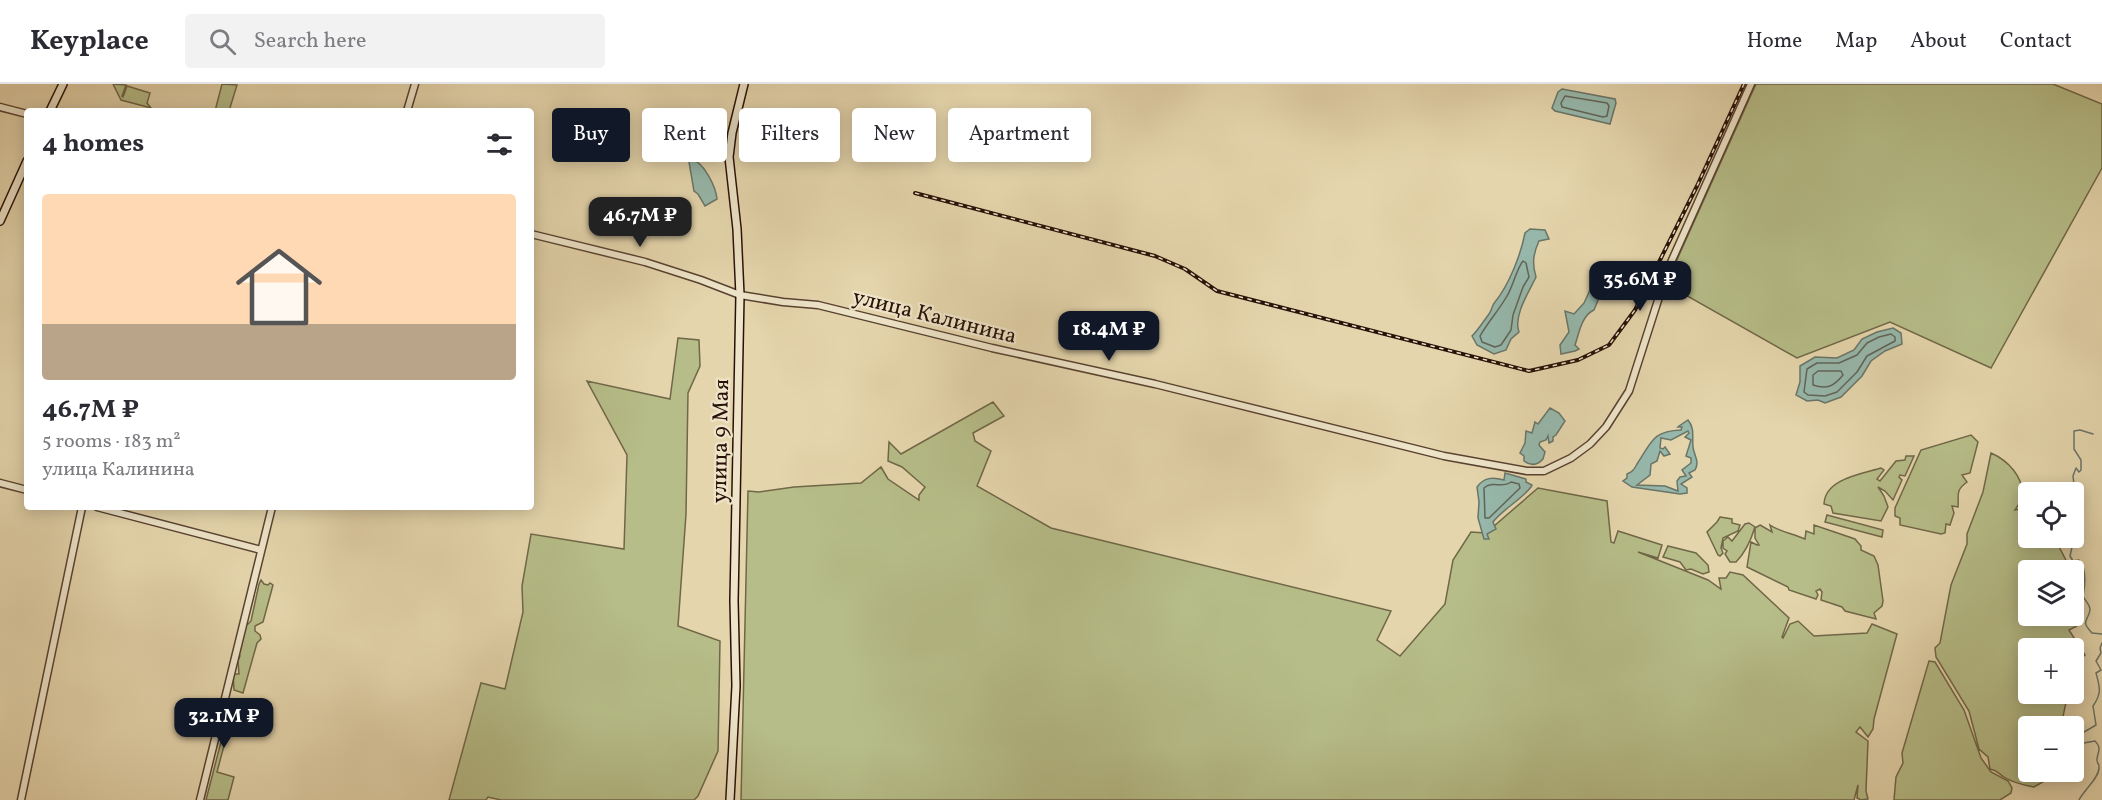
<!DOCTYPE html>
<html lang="en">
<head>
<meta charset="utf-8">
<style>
  body { margin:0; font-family:Vollkorn,serif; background:#f2f2f3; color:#2b2b33; height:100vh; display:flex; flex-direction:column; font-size:22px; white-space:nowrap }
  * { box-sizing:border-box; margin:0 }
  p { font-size:20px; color:#7c7c81 }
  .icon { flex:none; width:33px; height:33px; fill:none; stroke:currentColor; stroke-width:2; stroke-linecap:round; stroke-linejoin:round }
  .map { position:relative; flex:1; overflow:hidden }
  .side { position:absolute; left:24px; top:24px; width:510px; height:402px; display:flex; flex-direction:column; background:#fff; border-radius:6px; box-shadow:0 3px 15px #0003 }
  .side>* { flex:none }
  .top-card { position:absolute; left:552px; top:24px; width:570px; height:54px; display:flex; gap:12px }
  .controls { position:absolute; left:2018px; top:398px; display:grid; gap:12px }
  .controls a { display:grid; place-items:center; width:66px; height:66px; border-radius:6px; background:#fff; box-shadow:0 3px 15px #0003; font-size:30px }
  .price { position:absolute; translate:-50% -51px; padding:0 14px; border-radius:12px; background:#111827; color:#fff; font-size:20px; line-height:39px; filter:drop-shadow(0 2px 3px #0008) }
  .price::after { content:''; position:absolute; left:50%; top:36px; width:18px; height:14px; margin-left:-9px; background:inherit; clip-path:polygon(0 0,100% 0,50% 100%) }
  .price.selected { background:#222; color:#fff }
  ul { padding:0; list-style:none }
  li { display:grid; align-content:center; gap:12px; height:318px; padding:0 18px }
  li+li { border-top:2px solid #e1e1e2 }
  li span { display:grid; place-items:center; height:186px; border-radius:6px; color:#555 }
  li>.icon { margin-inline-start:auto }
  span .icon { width:108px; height:108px; fill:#fffc; stroke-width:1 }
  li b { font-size:26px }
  h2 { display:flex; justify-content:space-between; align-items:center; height:72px; padding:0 18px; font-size:26px }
  .pill { padding:0 21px; border-radius:6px; background:#fff; box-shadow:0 3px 15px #0003; font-size:21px; line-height:54px }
  .pill.selected { background:#111827; color:#fff }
  header { display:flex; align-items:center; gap:36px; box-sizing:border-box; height:84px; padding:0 30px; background:#fff; border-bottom:2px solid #e1e1e2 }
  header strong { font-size:28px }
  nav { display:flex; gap:33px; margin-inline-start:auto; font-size:21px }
  .search { width:420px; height:54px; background:#f2f2f3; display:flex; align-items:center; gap:15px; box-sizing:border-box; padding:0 21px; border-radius:6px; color:#7c7c81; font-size:22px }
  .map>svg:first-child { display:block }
  .green { fill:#b6bd88; stroke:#706748; stroke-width:1.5 }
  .water { fill:#96b8ab; stroke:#6a7569; stroke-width:1.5; fill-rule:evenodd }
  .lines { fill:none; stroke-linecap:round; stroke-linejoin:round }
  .shore { stroke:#606459; stroke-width:1.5 }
  .stream { stroke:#6a7569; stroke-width:1.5 }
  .tertiary-casing { stroke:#584230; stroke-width:9 }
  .secondary-casing { stroke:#291107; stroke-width:10 }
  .tertiary { stroke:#eee4c9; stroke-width:6 }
  .secondary { stroke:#eee4c9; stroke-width:7 }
  .rail-casing { stroke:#291107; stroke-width:4 }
  .rail { stroke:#eee4c9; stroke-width:1.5; stroke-dasharray:4.5; stroke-linecap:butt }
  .labels { text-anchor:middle; stroke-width:4.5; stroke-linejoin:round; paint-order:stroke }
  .street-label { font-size:22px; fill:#291107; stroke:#eee4c9 }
</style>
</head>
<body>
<header>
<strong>Keyplace</strong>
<div class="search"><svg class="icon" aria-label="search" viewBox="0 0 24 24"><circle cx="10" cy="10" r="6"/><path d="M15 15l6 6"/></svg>Search here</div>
<nav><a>Home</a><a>Map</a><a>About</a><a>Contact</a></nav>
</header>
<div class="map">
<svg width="2102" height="716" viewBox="0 0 2102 716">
  <rect width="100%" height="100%" fill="#e5d5ac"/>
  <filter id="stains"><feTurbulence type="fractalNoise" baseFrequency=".00333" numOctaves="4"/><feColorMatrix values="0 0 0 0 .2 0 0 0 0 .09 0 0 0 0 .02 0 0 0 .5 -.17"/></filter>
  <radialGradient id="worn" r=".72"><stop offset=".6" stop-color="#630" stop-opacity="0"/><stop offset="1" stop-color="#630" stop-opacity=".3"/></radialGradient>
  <path class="green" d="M113 0 126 1 122 12 123 13 127 2 150 9 147 19 151 24 121 16Z
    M222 0 237 1 229 27H215Z
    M1756 0H2053L2102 20V84L1991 284 1890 238 1797 274 1666 200Z
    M678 254 699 256 700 282 688 309 686 430 678 542 720 557 718 667 698 712 694 716H501L488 713 486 716H449L481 599 505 605 523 528 522 502 531 450 624 465 627 371 587 297 670 315Z
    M993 318 1004 332 973 349 975 357 991 367 977 402 1051 444 1391 527 1377 556 1400 572 1445 520 1453 476 1471 448 1486 449 1538 404 1607 417 1611 458 1614 459 1618 447 1662 461 1658 474 1638 468 1708 496 1721 505 1719 494H1726L1730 488 1743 491 1789 534 1782 553 1783 554 1790 540 1798 537 1814 552 1867 549 1872 540 1897 550 1874 635 1873 645 1868 653 1860 643 1856 648 1868 657 1866 707 1868 715 1861 716 1857 714 1858 701 1854 716H741L748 407 759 408 794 403 861 399 881 383 888 395 919 416V411L925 403 902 383 888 377 889 358 901 370Z
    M1971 351 1978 358 1970 389 1962 391 1967 398C1955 407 1959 410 1958 423L1952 422 1954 429 1950 441 1946 440 1945 449 1941 450 1900 441V434L1895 432V424L1921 366Z
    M1991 369C2007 376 2025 393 2022 414 2021 417 2017 423 2015 426L2025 424 2026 413 2028 414V453H2054L2071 486H2028V531H2072L2077 542 2069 546 2085 571 2075 580 2073 590V564H2028V609H2068L2061 642H2028V687H2050L2048 695 2034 703C2023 701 2013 699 2004 693 1998 689 1997 686 1990 685L1988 673 1979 665 1969 627 1936 573 1935 564 1940 559 1951 501 1967 460V450L1983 408Z
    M1906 372H1914L1905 392 1900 391 1899 393 1902 396 1893 416 1885 407 1878 403 1884 412 1888 423 1881 437 1833 429 1831 422 1824 420C1825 395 1861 390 1881 384L1884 386 1877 395 1880 397 1896 377 1905 376Z
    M1827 431 1883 446 1882 453 1825 438Z
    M1720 433 1732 435V439L1740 441 1738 447 1723 454 1721 464 1723 469 1720 472 1718 471 1707 448 1717 438Z
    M1749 439 1755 443C1751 456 1746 468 1736 478H1730L1725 470 1727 467 1723 464V457L1728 453 1732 457 1745 440Z
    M1760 441 1772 448 1770 441C1778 447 1794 450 1805 455L1806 447 1814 450V441L1855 455 1861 462V466L1874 472 1878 481 1883 517 1882 522 1874 529 1876 535 1845 527 1842 523 1821 516 1822 508 1820 505 1816 507 1818 511 1816 515 1789 506 1788 503 1747 483 1751 458 1757 461H1759L1755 454V444Z
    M1668 462 1696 469 1708 481 1709 488 1703 490 1691 485 1686 486 1680 478 1663 473Z
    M261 496 264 500 268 501 270 499 273 501 263 538 255 542V547L260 551 261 555 257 559 243 609 234 606 233 590H239L238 577 240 572 237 569 244 540H248L251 537 259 500Z
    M1929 577 1935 578 1964 626 1981 674 1991 688 2008 697 2012 704 2011 709 2000 716H1894L1896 693 1903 679 1902 669Z
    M232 615 244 617 233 628 217 688 234 693 228 716H206Z"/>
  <path class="water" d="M1562 5 1615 15 1616 19 1610 40 1555 27 1552 24 1558 8Z
    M693 76C704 79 716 103 717 115L705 122 698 110 694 107 689 78Z
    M1530 145 1545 146 1549 155 1539 157C1533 170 1532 180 1536 193 1529 208 1513 232 1519 248L1511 255 1506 266 1494 270 1477 261 1472 252C1478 246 1483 238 1489 230 1492 226 1492 221 1495 218 1509 201 1521 170 1525 149Z
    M1601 200H1604L1606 206 1603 212 1599 214 1594 226C1582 231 1579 249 1575 261L1579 265 1575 267 1561 270 1560 261 1569 248 1565 227 1574 230 1584 219 1590 206Z
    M1893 244 1901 249 1902 260 1885 267 1871 277 1862 292 1841 313 1825 319 1818 316 1807 317 1796 311 1800 298V282L1815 273 1837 274 1854 266 1862 255 1877 248Z
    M1550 324 1559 329 1565 337 1556 351 1553 353V357L1549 359 1548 352 1546 356 1540 358 1539 361 1545 368 1543 375C1537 382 1531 382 1524 377V372L1520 369 1525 359 1526 347 1532 349 1535 338 1538 340Z
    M1688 336C1695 344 1692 353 1693 363 1694 372 1700 377 1695 386L1689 389 1692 393 1681 400 1687 404V409L1680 410 1632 403 1623 397 1627 394V390C1632 388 1634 386 1637 380 1652 357 1653 347 1681 346L1682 343H1678L1679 342ZM1688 347 1689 349 1685 353 1691 356 1686 372 1691 374V379L1682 386 1686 392 1680 393 1677 397 1678 407 1665 402 1637 401 1650 391 1651 380 1657 377 1660 367 1664 372 1670 370 1665 363 1663 365 1660 364 1661 354 1671 356Z
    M1505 389 1526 395V398L1532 401 1531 403C1521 416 1503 425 1493 438L1496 445 1487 450 1489 455H1484L1478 434 1479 418 1477 403C1484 393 1493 393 1504 396Z"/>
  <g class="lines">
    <path class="shore" d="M1565 12 1607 19 1609 22 1607 32 1603 33 1562 23 1561 19Z
      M1523 177 1526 179 1529 193 1523 203 1513 231 1511 246 1501 261 1495 263 1482 258 1480 252C1488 238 1499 226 1507 212 1513 202 1517 184 1523 177Z
      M1891 250 1895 253V257L1867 272 1857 288 1837 308 1825 312 1808 311 1804 308 1807 285 1817 279H1839L1857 271 1867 259 1879 253Z
      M1818 287H1841L1843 291C1834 302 1827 306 1813 301V291Z
      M1511 398 1519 400 1520 404 1489 434H1485L1484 404C1492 396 1502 405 1511 398Z"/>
    <path class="stream" d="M2073 431C2078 423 2073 413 2078 404L2074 401 2073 392 2076 384 2079 388 2081 386V376L2074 365V347L2080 346 2093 350
      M2067 453 2072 463 2070 472 2073 477 2079 476C2087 485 2085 502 2083 512 2085 517 2090 520 2090 526 2088 538 2080 536 2092 549L2102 550
      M2079 716C2084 706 2099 694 2099 684 2099 676 2097 683 2097 675 2098 667 2102 664 2095 657L2078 660 2076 656 2079 651 2096 641 2093 622C2102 609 2100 604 2096 589L2101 586 2096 577 2101 569 2100 564 2102 559"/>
    <g class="tertiary-casing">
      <path id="tertiary" d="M0 23 27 30
        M407 27 415 0
        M531 150 645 178 701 196 740 211 783 218 818 221 992 264 1155 300 1444 372 1527 387H1544L1571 374 1590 360 1606 343 1629 307 1668 185 1751 0
        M0 399 27 406
        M97 423 261 466
        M21 716 82 423
        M200 716 272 423"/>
    </g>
    <g class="secondary-casing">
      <path id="secondary" d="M50 27 63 0
        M0 137 27 77
        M730 716 736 602 734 517 740 211 737 145 729 73 732 49 744 0"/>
    </g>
    <use href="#tertiary" class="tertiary"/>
    <use href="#secondary" class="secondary"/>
    <g class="rail-casing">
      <path id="rail" d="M915 109 1155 172 1185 185 1217 207 1529 287 1578 276 1609 261 1635 226 1697 102 1744 0"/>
    </g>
    <use href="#rail" class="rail"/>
  </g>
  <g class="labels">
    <g class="street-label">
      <text transform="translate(935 231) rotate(14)" y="8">улица Калинина</text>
      <text transform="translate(719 357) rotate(-89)" y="8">улица 9 Мая</text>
    </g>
  </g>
  <rect width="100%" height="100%" filter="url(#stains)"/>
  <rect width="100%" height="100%" fill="url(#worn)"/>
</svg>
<div class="controls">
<a><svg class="icon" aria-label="locate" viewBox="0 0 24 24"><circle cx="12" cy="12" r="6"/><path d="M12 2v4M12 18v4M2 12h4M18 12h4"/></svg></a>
<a><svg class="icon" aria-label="layers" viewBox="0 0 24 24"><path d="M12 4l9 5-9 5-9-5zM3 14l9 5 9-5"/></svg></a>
<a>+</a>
<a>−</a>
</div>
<b class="price selected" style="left:640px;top:164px">46.7M ₽</b>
<b class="price" style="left:1640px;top:228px">35.6M ₽</b>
<b class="price" style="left:1109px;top:278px">18.4M ₽</b>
<b class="price" style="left:224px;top:665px">32.1M ₽</b>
<div class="top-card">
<a class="pill selected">Buy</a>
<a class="pill">Rent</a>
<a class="pill">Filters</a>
<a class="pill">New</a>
<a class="pill">Apartment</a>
</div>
<section class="side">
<h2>4 homes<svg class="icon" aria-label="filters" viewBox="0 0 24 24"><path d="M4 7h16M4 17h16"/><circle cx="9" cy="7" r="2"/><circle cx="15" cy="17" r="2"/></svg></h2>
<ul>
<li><span style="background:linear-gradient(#ffd9b3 70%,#b9a48a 0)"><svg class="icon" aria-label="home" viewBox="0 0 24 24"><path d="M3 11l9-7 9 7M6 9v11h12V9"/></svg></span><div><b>46.7M ₽</b><p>5 rooms · 183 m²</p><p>улица Калинина</p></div></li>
</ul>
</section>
</div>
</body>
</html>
